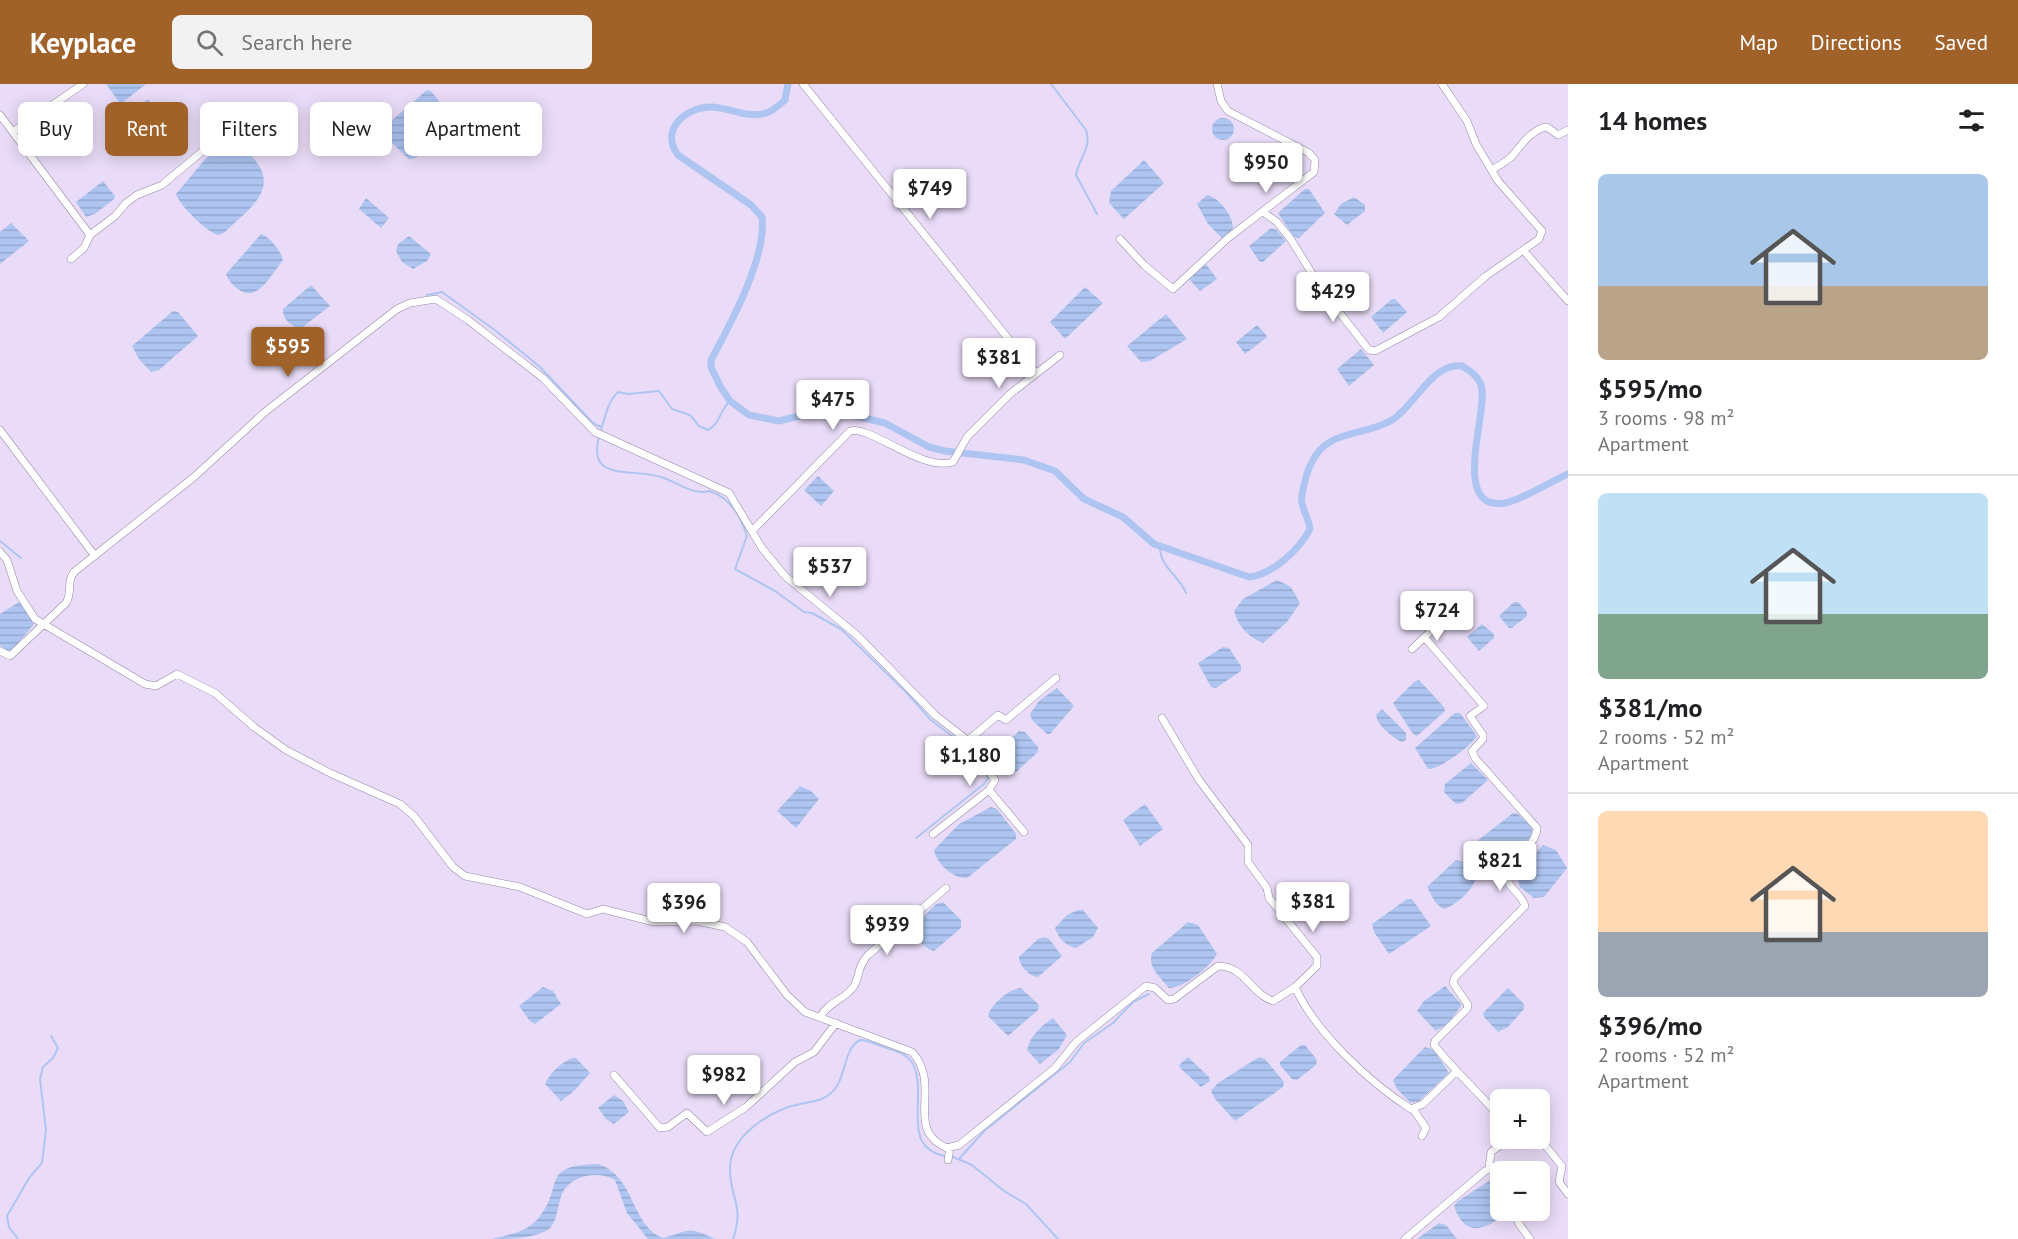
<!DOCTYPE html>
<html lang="en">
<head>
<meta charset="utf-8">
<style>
  body { margin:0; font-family:"PT Sans",sans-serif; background:#f2f2f2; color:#202124; height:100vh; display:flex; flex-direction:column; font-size:22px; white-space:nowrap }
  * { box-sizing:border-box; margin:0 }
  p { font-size:20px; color:#757577 }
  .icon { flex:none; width:33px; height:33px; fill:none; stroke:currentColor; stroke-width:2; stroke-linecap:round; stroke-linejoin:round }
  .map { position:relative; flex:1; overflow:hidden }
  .drawer { display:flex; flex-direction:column; background:#fff; width:450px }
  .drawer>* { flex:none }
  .hud { position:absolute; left:18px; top:18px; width:570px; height:54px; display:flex; gap:12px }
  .buttons { position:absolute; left:1490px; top:1005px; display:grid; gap:12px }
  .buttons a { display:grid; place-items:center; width:60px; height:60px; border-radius:9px; background:#fff; box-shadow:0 3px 15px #0003; font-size:30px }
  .price { position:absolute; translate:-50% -51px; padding:0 14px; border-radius:6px; background:#fff; color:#222; font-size:20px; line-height:39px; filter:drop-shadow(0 2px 3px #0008) }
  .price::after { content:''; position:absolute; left:50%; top:36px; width:18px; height:14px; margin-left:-9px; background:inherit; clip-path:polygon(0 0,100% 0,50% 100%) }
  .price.current { background:#a1622a; color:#fff }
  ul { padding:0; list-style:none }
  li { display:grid; align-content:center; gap:12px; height:318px; padding:0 30px }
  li+li { border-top:2px solid #e0e0e0 }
  li span { display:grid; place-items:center; height:186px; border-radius:9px; color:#555 }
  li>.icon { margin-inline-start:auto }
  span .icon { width:108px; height:108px; fill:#fffc; stroke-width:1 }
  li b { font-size:26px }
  h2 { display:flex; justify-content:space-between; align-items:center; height:72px; padding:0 30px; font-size:26px }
  .tag { padding:0 21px; border-radius:9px; background:#fff; box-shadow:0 3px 15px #0003; font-size:21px; line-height:54px }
  .tag.current { background:#a1622a; color:#fff }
  header { display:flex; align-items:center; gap:36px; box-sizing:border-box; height:84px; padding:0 30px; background:#a1622a; color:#fff }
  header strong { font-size:28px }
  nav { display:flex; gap:33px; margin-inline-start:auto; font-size:21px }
  .search { width:420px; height:54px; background:#f2f2f2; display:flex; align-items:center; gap:15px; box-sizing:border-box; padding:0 21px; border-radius:9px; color:#757577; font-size:22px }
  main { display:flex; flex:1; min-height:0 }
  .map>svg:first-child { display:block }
  .water { fill:url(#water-rules) }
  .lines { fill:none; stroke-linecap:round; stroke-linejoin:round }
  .stream { stroke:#aec5f1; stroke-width:2 }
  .canal { stroke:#aec5f1; stroke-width:7 }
  .minor-casing { stroke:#9487a1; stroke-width:8 }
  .minor { stroke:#fff; stroke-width:7 }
</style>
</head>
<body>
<header>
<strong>Keyplace</strong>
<div class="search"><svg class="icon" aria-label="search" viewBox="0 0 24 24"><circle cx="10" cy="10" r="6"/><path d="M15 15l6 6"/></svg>Search here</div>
<nav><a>Map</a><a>Directions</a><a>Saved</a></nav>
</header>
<main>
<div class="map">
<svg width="1568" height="1155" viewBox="0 0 1568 1155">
  <defs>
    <pattern id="water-rules" width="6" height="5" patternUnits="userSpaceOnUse" patternTransform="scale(1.5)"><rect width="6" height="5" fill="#aec5f1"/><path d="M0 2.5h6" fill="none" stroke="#94a8ce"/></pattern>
  </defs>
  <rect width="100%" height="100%" fill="#eadcf8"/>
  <path class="water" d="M106 0H146L122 19 119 18Z
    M427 6 431 7 452 34C445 46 424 76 409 75L390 57 383 44Z
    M148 15 161 33 141 50 126 35 134 25Z
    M1212 45a11 11 0 1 1 22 0a11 11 0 1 1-22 0Z
    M229 53C239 58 247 67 254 75 281 106 246 127 224 149L218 151C207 148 179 121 176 110L206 74Z
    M1144 76 1164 99 1124 135 1109 119 1111 107Z
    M103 97 115 112 114 115 95 130 86 133 76 118Z
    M1305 105H1309L1325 129 1299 154 1294 153 1278 129Z
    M1207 111C1219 113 1234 133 1233 145L1222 154 1208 140 1197 120Z
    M1354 113 1365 121V127L1347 141 1334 130 1341 120Z
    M366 114 389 134 381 144 359 125Z
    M11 139 29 157 0 180V148Z
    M1271 144 1277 146 1286 157 1263 178 1259 177 1249 162Z
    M261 150C270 153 281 167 283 176 271 191 257 220 238 205 232 201 228 196 226 190Z
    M409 152 431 170 427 177 413 185 402 178 396 167 398 160Z
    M1206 180 1217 195 1200 207 1189 195Z
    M311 201 330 222 300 245C290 241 283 236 283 225Z
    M1085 203 1103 219 1065 255 1050 238Z
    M1392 215H1395L1407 228 1383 249 1371 233Z
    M173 227 178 228 198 252 159 286 151 288 139 275 132 262Z
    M1166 230 1187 255 1150 277 1141 278 1127 262Z
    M1257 241 1267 252 1266 254 1245 270 1236 258Z
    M1361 265 1374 281 1349 302 1337 285Z
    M818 392 834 407 821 422 804 406Z
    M1277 496 1291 503 1300 519 1287 538 1263 559C1248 553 1238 542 1234 527L1243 515Z
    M19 518 35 539 13 565 7 567 0 561V530Z
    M1514 518H1518L1527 528V532L1512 544H1509L1499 532Z
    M1482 540 1494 550V554L1479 567 1467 553Z
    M1223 563 1229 564 1241 582V587L1216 604 1211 603 1198 579Z
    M1419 596 1444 623 1445 627 1417 652 1413 650 1393 619 1414 598Z
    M1057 604 1074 622 1050 650H1047L1032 636 1030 630 1039 617Z
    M1382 625 1406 649V656L1402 658C1393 654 1377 641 1376 631Z
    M1455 629H1460L1477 652C1471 662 1439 686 1428 685L1415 664Z
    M1019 647 1025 648 1038 663V668L1016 688H1012L999 675 997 668Z
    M1471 679 1488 696 1462 719 1456 720 1444 708 1445 700Z
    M800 702 811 707 819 715 796 744 777 727Z
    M1145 720 1163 745 1140 762 1123 736Z
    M991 723 997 725 1016 750V755L967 794C953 795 936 779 934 766L959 740Z
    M1513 729 1518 730 1532 743V751L1512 772 1493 783 1476 760 1477 757Z
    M1543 761 1556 766 1567 784 1544 813 1534 814 1520 803 1516 790Z
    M1456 776 1464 778 1475 796C1472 807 1454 823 1443 825L1435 818 1427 803Z
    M1407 815H1412L1431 842 1389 870 1374 848 1372 840Z
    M943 818 961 836V844L934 867C924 865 916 853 913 843L936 820Z
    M1078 826H1083L1098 844 1093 853 1076 864C1066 862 1058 854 1055 844L1067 831Z
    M1188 838 1198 841 1217 870C1210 883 1184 904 1169 904 1161 894 1147 883 1152 869Z
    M1044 853 1049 855 1062 872 1038 893C1029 892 1019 882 1019 873L1038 855Z
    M1445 902 1462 921 1448 939 1436 947 1417 927 1424 917Z
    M543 903 553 907 561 920 535 940 530 937 519 922Z
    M1021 904 1039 921 1038 926 1008 952 988 932C991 920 1009 905 1021 904Z
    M1508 904 1524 920V925L1508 943 1498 948 1484 933 1483 929Z
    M1053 934 1067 951 1059 965 1040 980 1027 966C1030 952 1042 941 1053 934Z
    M1301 961H1305L1317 976 1316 981 1297 996 1292 995 1280 981V978Z
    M1425 963 1434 966 1449 989 1419 1017 1411 1019 1397 1005 1393 996Z
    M1188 973 1209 993 1210 997 1201 1003 1180 984 1179 981Z
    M1259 973 1265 975 1284 998 1283 1003 1235 1037 1215 1015 1211 1007 1218 999Z
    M573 974H576L590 989 574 1007 561 1017 545 1000C550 989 561 978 573 974Z
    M614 1011 623 1017 629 1028 614 1040 606 1035 598 1024Z
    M598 1080C636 1092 631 1144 664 1154 692 1146 686 1142 715 1155H648L627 1129 615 1096C600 1087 575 1090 564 1106 557 1117 559 1136 549 1145 534 1155 510 1155 491 1155 508 1151 529 1148 540 1132 565 1100 539 1082 598 1080Z
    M1492 1095 1500 1098V1126L1510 1127C1486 1146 1465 1155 1454 1122L1458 1117Z
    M1439 1139 1446 1141 1457 1155H1417Z"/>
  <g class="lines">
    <path class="stream" d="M1051 0 1086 46C1092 65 1079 73 1076 91L1097 130
      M427 211 442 208 496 247 540 283 593 339 601 343
      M730 317C719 327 721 339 708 346L699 342 690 331 672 325 659 307 628 310 618 308C608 317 605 333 601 346 583 400 629 383 661 393 677 398 694 412 709 407 730 413 741 433 747 452L735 485 775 507 804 528 812 529 841 545 905 607 931 636 966 663 981 682
      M0 457 21 474
      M1160 463C1160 484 1179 491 1186 509
      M916 754 984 700 988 694 986 689
      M951 1072 972 1081 1004 1107 1026 1120 1058 1155
      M960 1074 984 1047 1070 978 1084 959 1113 939 1133 918 1149 910
      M18 1155 9 1143 7 1132 29 1094 42 1079 46 1046 40 995 43 983 53 974 58 964 51 952
      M733 1155C745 1120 729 1114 730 1083 731 1051 771 1026 800 1020 812 1017 820 1018 830 1010 847 997 842 965 860 956 870 957 878 961 887 964 895 967 905 969 911 977 931 1006 897 1063 945 1072"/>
    <path class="canal" d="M788 0 785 16C779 21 773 27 766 29 747 35 729 23 711 23 684 23 660 47 678 71L751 121 762 133C767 173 730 241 711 276V283L720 302 730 317 749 331 779 337 807 330 842 329 885 339 929 363 945 367 1024 376 1055 387 1084 415 1123 433 1154 460 1249 493C1273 490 1299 466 1310 445 1309 436 1304 429 1302 419 1300 413 1307 387 1311 380 1326 344 1365 353 1392 336 1416 321 1431 279 1462 282 1470 287 1478 292 1481 301 1490 324 1448 428 1505 419 1520 417 1552 397 1568 390"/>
    <g class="minor-casing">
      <path id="minor" d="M803 0 1036 289
        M0 31 90 151
        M13 48 83 0
        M1493 85C1500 81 1508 77 1513 71 1522 60 1532 45 1547 43L1558 51 1568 46
        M1263 128 1277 138 1290 154 1324 209 1369 266 1375 267 1439 233 1486 192 1539 155 1542 147 1498 97 1476 60 1467 37 1442 0
        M1120 155 1144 181 1173 205 1228 154 1314 88 1315 76 1309 69 1228 27 1221 17 1217 0
        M1523 166 1568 217
        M71 175 84 164 90 151 115 132 126 119 137 111 162 101 235 40
        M0 346 95 472
        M752 447 850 347C871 341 921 388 953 378L967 353 1010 310 1060 271
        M0 468 7 476 17 507 35 535 145 600 156 602 177 590 215 609 254 643 286 666 330 689 400 720 414 732 453 783 465 792 520 803 587 830 603 825 654 838 697 837 725 843 747 858 787 911 805 928 912 968C943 1002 903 1045 947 1064L959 1061 1055 984 1076 958 1146 902 1155 904 1168 916 1174 915 1218 882C1245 882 1250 909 1273 917L1295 903
        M1425 554 1484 622 1470 632 1483 651V655L1472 667 1475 674 1537 744C1536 765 1503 780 1507 795 1510 806 1522 810 1525 822L1455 893 1453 899 1468 921 1467 925 1435 957 1434 961C1454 986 1478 1008 1500 1033
        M1412 565 1429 549 1433 536
        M0 567 10 572 66 519C73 508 66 498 74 488L194 393 265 328 397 225 410 219 436 215 468 236 543 294 595 348 729 409 762 464 785 492 858 552 935 631 967 656 971 654 998 631 1006 636 1056 594
        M1162 634 1199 696 1248 761V778L1267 804 1269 814 1317 873V882L1295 903C1316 949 1369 998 1411 1025L1423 1020 1456 988
        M989 706 1024 748
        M933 750 989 706 995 696 967 656
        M821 932C828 918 846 915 854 902 860 892 857 883 868 871L946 804
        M614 991 660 1044 668 1043 687 1029 707 1048 746 1023 795 978 814 968 836 939
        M1413 1025 1426 1044 1422 1052
        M1539 1054 1562 1082 1559 1098 1568 1110
        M948 1076 950 1064
        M1489 1085 1491 1068 1511 1054
        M1514 1126 1519 1140 1530 1155
        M1405 1155 1485 1087 1493 1084 1500 1089"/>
    </g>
    <use href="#minor" class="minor"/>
  </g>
</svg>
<div class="buttons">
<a>+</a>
<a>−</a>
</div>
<b class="price" style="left:1266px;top:110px">$950</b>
<b class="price" style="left:930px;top:136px">$749</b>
<b class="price" style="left:1333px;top:239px">$429</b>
<b class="price current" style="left:288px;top:294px">$595</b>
<b class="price" style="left:999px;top:305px">$381</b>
<b class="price" style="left:833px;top:347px">$475</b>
<b class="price" style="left:830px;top:514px">$537</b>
<b class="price" style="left:1437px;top:558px">$724</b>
<b class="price" style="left:970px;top:703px">$1,180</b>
<b class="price" style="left:1500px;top:808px">$821</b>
<b class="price" style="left:1313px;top:849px">$381</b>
<b class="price" style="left:684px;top:850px">$396</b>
<b class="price" style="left:887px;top:872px">$939</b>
<b class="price" style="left:724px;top:1022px">$982</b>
<div class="hud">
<a class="tag">Buy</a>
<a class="tag current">Rent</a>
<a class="tag">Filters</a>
<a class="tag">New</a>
<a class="tag">Apartment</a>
</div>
</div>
<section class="drawer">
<h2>14 homes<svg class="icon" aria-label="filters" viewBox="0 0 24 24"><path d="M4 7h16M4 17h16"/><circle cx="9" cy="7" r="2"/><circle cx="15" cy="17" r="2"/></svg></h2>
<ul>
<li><span style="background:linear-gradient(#a9c7e8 60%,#b9a48a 0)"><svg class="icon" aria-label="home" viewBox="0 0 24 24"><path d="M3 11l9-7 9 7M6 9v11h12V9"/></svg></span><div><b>$595/mo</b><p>3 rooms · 98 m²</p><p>Apartment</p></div></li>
<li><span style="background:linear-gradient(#bfe0f5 65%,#7fa58c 0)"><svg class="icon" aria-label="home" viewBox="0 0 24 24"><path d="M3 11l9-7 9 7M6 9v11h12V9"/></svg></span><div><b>$381/mo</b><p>2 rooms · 52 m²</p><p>Apartment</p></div></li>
<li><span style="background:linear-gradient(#ffd9b3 65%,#9aa5b1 0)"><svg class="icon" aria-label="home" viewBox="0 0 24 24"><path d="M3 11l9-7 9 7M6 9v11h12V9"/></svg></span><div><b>$396/mo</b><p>2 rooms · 52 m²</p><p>Apartment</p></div></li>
</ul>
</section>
</main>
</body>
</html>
